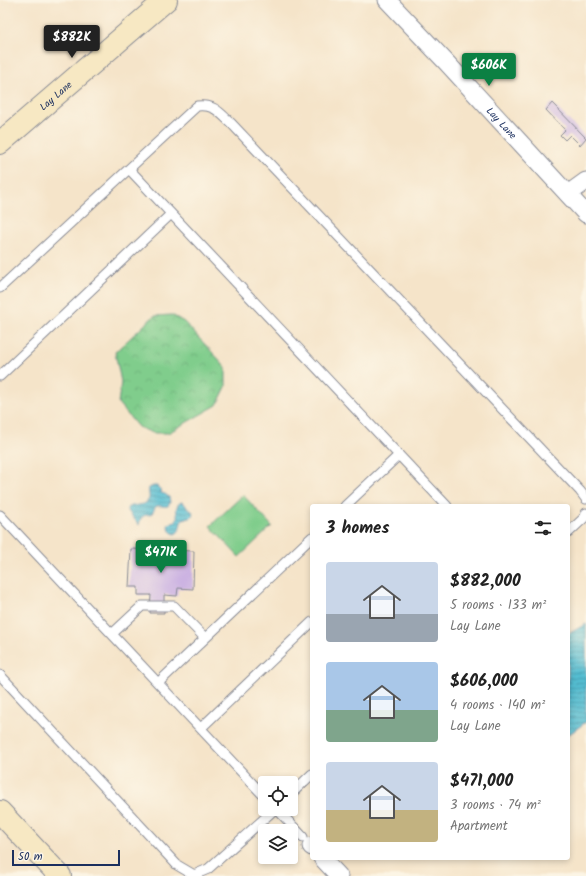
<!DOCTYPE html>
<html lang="en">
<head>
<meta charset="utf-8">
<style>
  body { margin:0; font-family:Kalam,sans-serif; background:#f2f2f2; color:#222; height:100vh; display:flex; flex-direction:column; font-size:15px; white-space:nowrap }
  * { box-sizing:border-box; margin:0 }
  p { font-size:13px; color:#767676 }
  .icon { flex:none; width:22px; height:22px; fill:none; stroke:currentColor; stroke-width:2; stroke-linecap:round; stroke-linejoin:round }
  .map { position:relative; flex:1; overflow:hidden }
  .sheet { position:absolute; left:310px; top:504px; width:260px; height:356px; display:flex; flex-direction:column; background:#fff; border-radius:4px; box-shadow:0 2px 6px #0003 }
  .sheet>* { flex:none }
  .fabs { position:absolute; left:258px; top:776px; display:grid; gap:8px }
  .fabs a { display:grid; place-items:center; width:40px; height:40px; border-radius:4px; background:#fff; box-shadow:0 2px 6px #0003; font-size:20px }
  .scale { position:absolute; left:12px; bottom:10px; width:108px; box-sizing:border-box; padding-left:4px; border:2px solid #1b2f5e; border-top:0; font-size:11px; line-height:14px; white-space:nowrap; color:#1b2f5e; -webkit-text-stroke:3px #fcf5e5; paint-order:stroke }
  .price { position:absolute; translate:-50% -34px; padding:0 9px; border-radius:4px; background:#0b8043; color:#fff; font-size:13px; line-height:26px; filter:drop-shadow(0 1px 2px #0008) }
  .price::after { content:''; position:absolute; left:50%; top:24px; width:12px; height:9px; margin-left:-6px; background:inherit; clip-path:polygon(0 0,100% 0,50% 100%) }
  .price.current { background:#222; color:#fff }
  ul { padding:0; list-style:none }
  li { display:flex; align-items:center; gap:12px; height:100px; padding:0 16px }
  li span { display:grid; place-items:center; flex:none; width:112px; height:80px; border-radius:4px; color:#555 }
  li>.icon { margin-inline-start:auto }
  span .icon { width:48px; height:48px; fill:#fffc; stroke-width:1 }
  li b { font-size:17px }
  h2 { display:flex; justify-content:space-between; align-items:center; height:48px; padding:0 16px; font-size:17px }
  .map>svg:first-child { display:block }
  .park { fill:url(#park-crowns); stroke:#4e7e75 }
  .pitch { fill:#80cd8c; stroke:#4e7e75 }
  .water { fill:url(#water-rules); stroke:#387698 }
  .building { fill:#ccb3e2 }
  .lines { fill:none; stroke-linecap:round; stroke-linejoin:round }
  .lane-casing { stroke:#888a94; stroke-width:11 }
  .street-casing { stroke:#888a94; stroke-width:19 }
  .secondary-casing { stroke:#888a94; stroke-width:24 }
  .lane { stroke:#fff; stroke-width:9 }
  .street { stroke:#fff; stroke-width:17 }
  .secondary { stroke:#f7e8c3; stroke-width:22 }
  .labels { text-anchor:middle; stroke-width:3.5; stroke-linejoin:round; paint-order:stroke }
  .street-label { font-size:10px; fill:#1b2f5e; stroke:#fcf5e5 }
</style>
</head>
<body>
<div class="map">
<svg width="586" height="876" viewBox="0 0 586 876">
  <defs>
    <pattern id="park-crowns" width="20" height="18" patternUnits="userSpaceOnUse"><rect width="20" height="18" fill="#80cd8c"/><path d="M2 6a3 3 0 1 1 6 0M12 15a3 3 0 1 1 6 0" fill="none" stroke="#6eb07b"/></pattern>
    <pattern id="water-rules" width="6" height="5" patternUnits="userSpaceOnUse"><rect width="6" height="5" fill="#54bdd1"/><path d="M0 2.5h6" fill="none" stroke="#459aad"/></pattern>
  </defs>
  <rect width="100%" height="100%" fill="#fcf5e5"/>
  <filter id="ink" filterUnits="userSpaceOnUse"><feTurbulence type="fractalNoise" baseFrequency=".025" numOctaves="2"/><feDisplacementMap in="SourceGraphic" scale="8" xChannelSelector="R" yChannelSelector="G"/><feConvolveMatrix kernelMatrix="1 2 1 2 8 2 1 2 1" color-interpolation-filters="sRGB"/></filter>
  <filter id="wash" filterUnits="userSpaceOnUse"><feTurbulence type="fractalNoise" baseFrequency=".012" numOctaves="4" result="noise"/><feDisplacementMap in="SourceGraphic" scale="16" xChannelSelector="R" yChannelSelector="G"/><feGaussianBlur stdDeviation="0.9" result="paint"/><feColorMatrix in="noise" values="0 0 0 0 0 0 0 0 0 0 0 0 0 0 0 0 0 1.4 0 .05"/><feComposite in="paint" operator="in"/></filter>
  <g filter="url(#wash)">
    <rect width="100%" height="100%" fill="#f5e4c9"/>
    <path class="park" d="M172 315 184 322 226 367V387L217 405 168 433H153L138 427 118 403 121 382 115 352 154 316Z"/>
    <path class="pitch" d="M243 495 272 526 239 557 210 526Z"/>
    <path class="water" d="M153 486H157L160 489 161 493 165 494 169 497 170 502 168 506C164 507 160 505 156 506 154 509 153 513 150 515 149 515 148 514 146 515 141 516 140 520 139 525L128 511 127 508C133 503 145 508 149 499 150 496 148 492 149 488Z
      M181 502 184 503 188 509 192 511 193 513C192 519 188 518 183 519 182 520 181 522 181 523 179 528 181 531 175 534 171 533 165 527 170 523 172 521 174 522 176 521 180 513 172 508 181 502Z
      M586 624V722L568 735V634Z"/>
    <g id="blocks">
      <path class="building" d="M552 103 586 138 580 145 570 135 565 140 560 135 565 130 546 110Z
        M131 549 194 551 193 589 178 588 177 596 164 595V613H150L151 595H138V587H129Z"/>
    </g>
  </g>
  <g filter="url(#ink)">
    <use href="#blocks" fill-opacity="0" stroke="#888a94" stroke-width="1"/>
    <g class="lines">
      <g class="lane-casing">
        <path id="lane" d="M129 169 447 506
          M0 288 197 106C214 104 219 112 231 123L580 491 586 499
          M0 376 171 214
          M345 506 399 455
          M0 515 265 797
          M568 533 585 517 586 513
          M112 634 142 606H174L205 638
          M0 675 177 865 194 875 208 869 275 809
          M158 683 312 537
          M201 728 312 622
          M291 794 312 774
          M277 809 303 837"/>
      </g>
      <g class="street-casing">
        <g id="street">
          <path id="s1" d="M387 0 446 62 586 214"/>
          <path d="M568 194 586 181"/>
          <path d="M311 846 312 847"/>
          <path d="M322 858 339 876"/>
        </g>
      </g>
      <g class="secondary-casing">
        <g id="secondary">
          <path id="s2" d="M0 143 166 0"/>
          <path d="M0 812 60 876"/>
        </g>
      </g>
      <use href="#lane" class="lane"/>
      <use href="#street" class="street"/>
      <use href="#secondary" class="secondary"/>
    </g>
  </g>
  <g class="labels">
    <g class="street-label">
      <text dy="4" stroke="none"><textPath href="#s2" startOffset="73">Lay Lane</textPath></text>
      <text dy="4" stroke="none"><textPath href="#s1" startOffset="168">Lay Lane</textPath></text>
    </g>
  </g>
</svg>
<div class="fabs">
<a><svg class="icon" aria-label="locate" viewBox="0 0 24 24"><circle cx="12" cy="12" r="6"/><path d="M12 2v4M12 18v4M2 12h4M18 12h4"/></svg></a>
<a><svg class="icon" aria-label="layers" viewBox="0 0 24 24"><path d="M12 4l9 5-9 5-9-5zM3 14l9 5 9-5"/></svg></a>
</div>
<div class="scale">50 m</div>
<b class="price current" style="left:72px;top:59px">$882K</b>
<b class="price" style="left:489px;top:87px">$606K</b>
<b class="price" style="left:161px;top:574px">$471K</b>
<section class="sheet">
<h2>3 homes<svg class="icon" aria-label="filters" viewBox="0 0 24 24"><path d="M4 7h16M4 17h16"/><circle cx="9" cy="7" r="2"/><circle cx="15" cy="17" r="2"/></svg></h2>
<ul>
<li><span style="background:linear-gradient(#c9d6e8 65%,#9aa5b1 0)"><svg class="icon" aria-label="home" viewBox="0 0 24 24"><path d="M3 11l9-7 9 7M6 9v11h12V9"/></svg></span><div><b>$882,000</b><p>5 rooms · 133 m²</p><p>Lay Lane</p></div></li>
<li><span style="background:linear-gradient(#a9c7e8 60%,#7fa58c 0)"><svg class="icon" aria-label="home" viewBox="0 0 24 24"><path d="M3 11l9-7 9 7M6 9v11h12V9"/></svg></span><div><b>$606,000</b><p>4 rooms · 140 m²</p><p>Lay Lane</p></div></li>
<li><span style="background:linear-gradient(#c9d6e8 60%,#c2b280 0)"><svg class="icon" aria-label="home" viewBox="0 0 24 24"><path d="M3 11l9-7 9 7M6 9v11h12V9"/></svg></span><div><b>$471,000</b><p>3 rooms · 74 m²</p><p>Apartment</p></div></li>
</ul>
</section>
</div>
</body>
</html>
